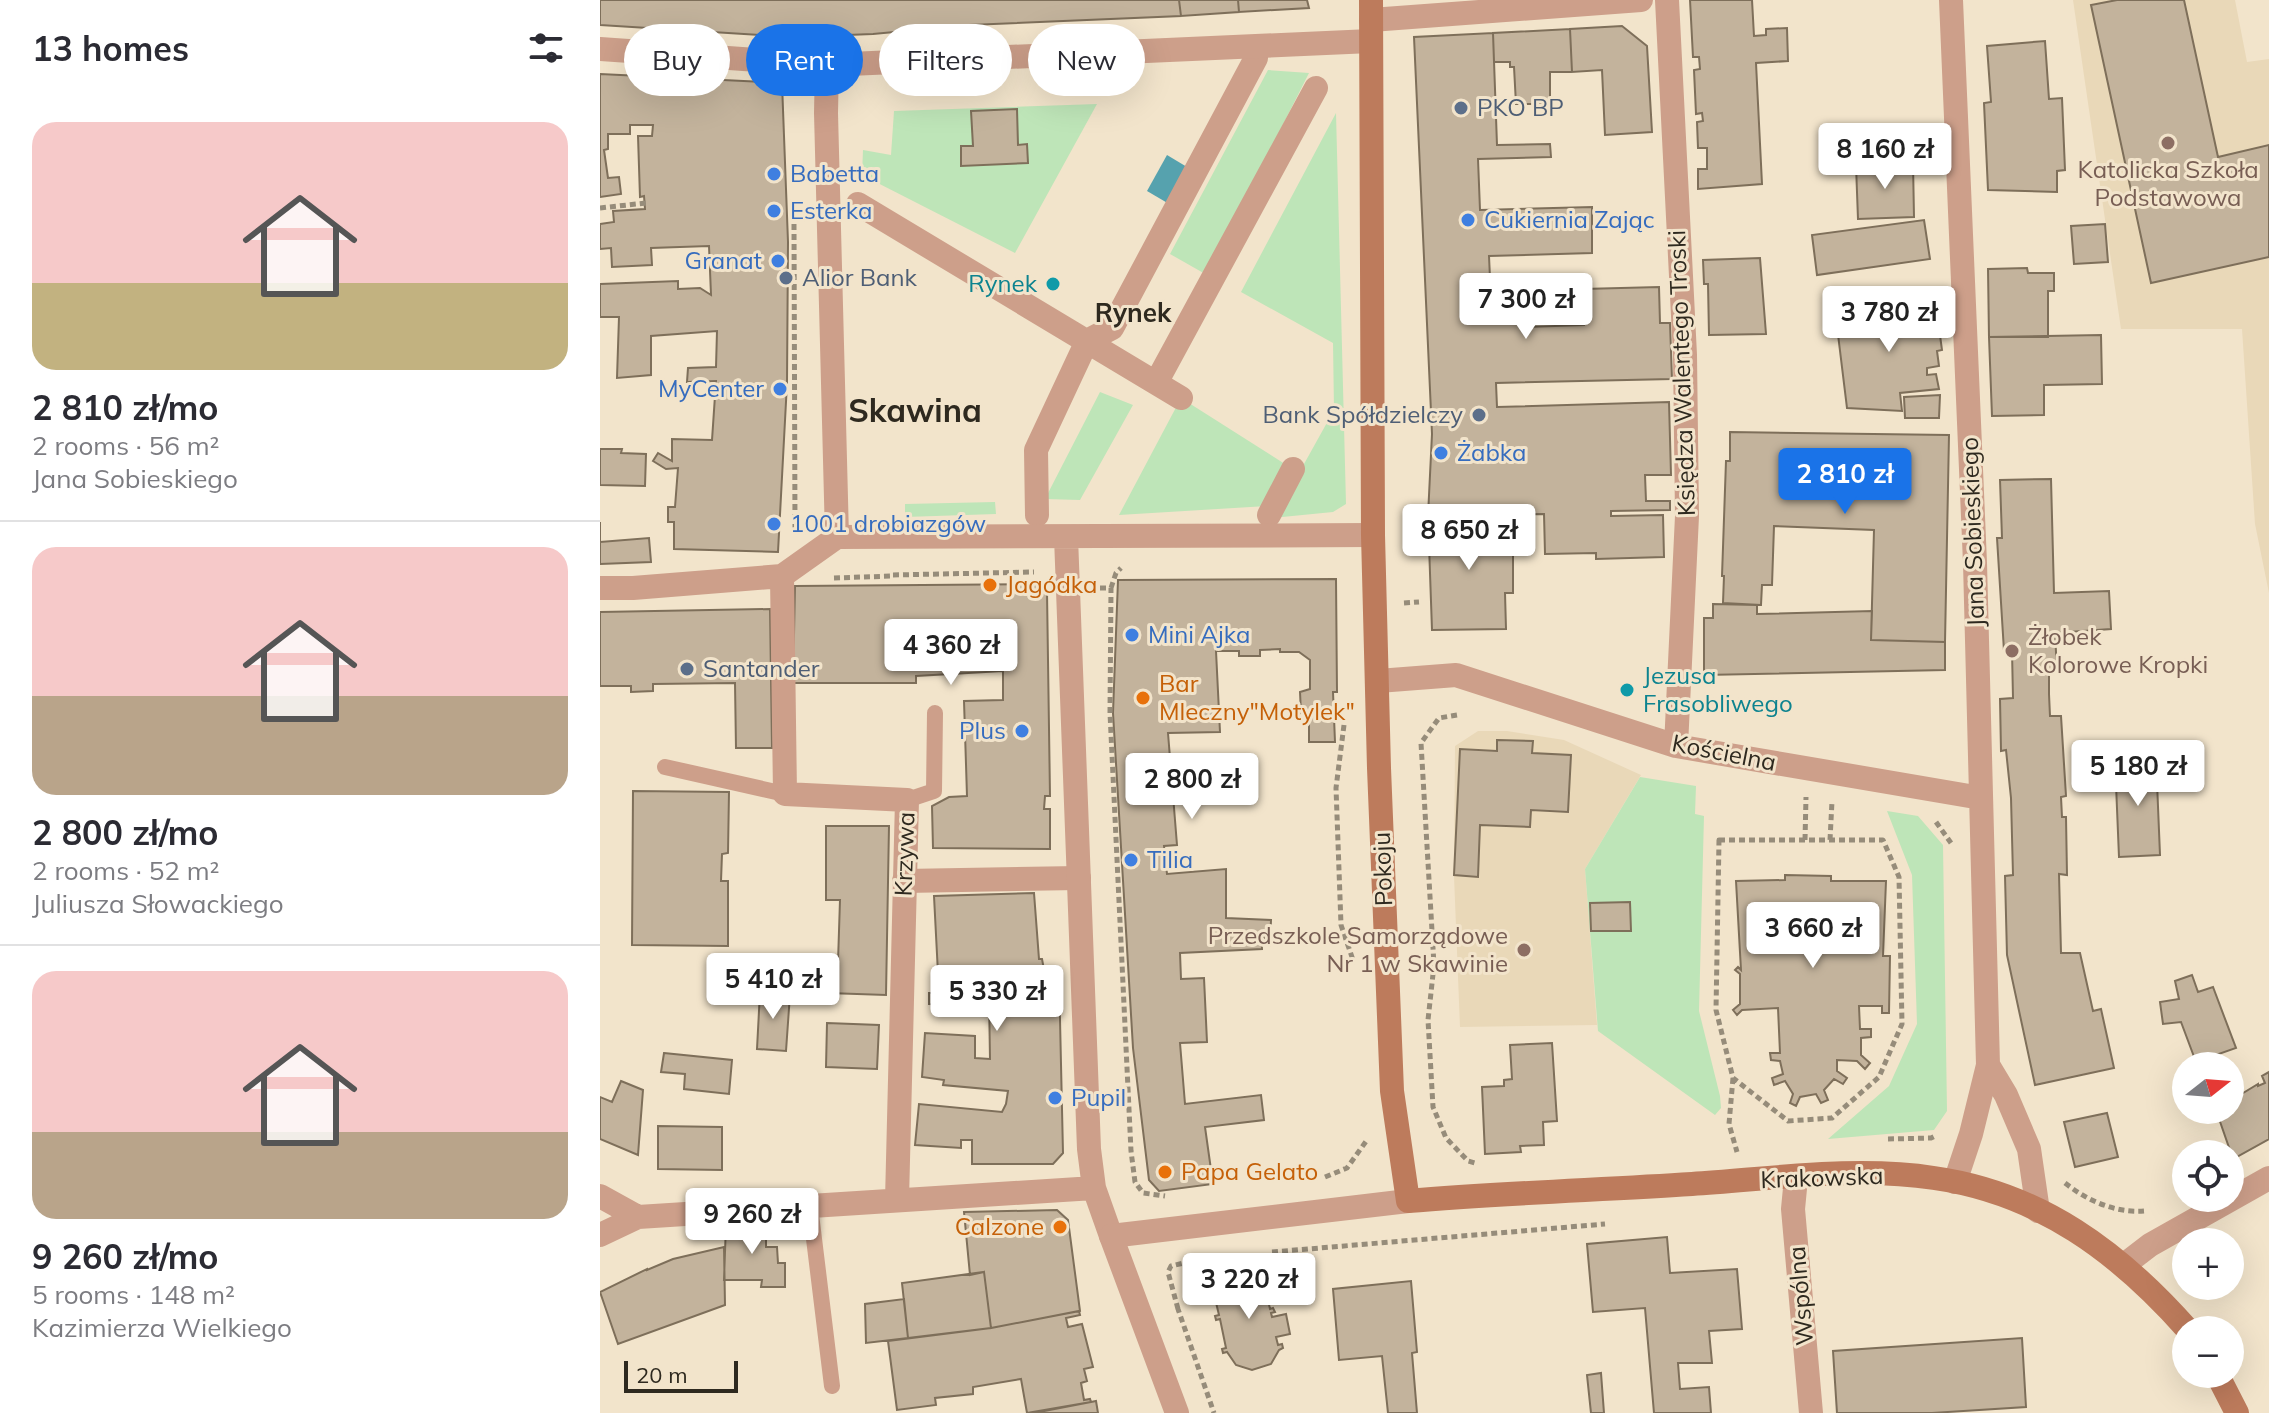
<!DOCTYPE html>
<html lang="en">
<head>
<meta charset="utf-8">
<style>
  body { margin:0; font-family:Mulish,sans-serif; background:#f2f2f3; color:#2b2b33; height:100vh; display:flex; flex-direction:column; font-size:30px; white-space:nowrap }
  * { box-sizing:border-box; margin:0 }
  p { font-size:26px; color:#7c7c81 }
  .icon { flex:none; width:44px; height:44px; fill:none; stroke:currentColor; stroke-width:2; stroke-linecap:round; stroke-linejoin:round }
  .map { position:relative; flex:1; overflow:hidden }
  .panel { display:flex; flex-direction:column; background:#fff; width:600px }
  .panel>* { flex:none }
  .guide { position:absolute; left:24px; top:24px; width:760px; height:72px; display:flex; gap:16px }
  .needle { width:52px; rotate:73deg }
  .buttons { position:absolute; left:1572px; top:1052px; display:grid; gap:16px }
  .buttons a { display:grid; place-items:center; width:72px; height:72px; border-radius:50%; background:#fff; box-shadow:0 8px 32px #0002; font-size:40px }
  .scale { position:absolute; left:24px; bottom:20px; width:114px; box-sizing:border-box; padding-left:8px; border:4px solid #2e291f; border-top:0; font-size:22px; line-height:28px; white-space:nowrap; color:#2e291f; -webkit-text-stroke:6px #f2e4cb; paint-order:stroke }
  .price { position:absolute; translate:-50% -68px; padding:0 18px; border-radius:8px; background:#fff; color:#222; font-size:26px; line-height:52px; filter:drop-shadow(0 2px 4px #0008) }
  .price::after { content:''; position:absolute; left:50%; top:48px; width:24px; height:18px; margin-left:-12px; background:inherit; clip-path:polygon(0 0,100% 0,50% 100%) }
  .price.current { background:#1a73e8; color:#fff }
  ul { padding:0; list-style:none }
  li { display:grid; align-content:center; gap:16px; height:424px; padding:0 32px }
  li+li { border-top:2px solid #e1e1e2 }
  li span { display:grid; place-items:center; height:248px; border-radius:24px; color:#555 }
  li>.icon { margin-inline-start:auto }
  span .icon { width:144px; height:144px; fill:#fffc; stroke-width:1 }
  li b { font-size:34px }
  h2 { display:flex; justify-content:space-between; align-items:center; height:96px; padding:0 32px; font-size:34px }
  .pill { padding:0 28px; border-radius:36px; background:#fff; box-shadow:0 8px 32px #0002; font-size:28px; line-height:72px }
  .pill.current { background:#1a73e8; color:#fff }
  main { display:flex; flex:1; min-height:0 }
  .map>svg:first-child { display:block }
  .built { fill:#e9d8b8 }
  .green { fill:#bee5b8 }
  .water { fill:#56a2ae }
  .building { fill:#c3b39c; stroke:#7e6f5a; stroke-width:2 }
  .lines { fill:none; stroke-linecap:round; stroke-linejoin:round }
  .path { stroke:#968c7a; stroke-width:5; stroke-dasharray:6 4; stroke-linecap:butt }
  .service { stroke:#cd9f8a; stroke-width:16 }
  .pedestrian { stroke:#cd9f8a; stroke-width:24 }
  .minor { stroke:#cd9f8a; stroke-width:24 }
  .tertiary { stroke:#cd9f8a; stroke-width:24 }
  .secondary { stroke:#bd7b5c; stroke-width:24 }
  .service-dot { fill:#5c6f8a; stroke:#f2e4cb; stroke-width:3 }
  .education-dot { fill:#8d6e63; stroke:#f2e4cb; stroke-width:3 }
  .shop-dot { fill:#3f7fe0; stroke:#f2e4cb; stroke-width:3 }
  .culture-dot { fill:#0f9aa8; stroke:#f2e4cb; stroke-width:3 }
  .food-dot { fill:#e8710a; stroke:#f2e4cb; stroke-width:3 }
  .labels { text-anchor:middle; stroke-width:6; stroke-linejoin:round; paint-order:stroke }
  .service-label { font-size:24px; fill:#4e5e75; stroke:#f2e4cb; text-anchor:start }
  .education-label { font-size:24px; fill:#785e54; stroke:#f2e4cb }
  .shop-label { font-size:24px; fill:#366cbe; stroke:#f2e4cb; text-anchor:start }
  .culture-label { font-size:24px; fill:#0d838f; stroke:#f2e4cb; text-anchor:end }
  .street-label { font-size:24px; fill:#2e291f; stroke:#f2e4cb }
  .food-label { font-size:24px; fill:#c56008; stroke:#f2e4cb; text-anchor:start }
  .neighbourhood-label { font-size:26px; font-weight:bold; fill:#2e291f; stroke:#f2e4cb }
  .district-label { font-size:32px; font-weight:bold; fill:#2e291f; stroke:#f2e4cb }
</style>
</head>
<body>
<main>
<section class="panel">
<h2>13 homes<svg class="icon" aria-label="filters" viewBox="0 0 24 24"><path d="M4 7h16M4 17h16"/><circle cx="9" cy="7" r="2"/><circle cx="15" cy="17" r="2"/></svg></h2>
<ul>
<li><span style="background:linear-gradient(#f6c9c9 65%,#c2b280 0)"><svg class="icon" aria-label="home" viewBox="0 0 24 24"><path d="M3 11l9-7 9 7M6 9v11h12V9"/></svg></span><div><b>2 810 zł/mo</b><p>2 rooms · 56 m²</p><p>Jana Sobieskiego</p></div></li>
<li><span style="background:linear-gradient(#f6c9c9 60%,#b9a48a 0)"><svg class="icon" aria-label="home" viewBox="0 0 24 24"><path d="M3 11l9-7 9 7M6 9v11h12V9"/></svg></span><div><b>2 800 zł/mo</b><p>2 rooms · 52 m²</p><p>Juliusza Słowackiego</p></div></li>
<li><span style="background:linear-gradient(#f6c9c9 65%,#b9a48a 0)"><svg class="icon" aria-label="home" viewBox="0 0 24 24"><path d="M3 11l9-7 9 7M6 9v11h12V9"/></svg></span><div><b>9 260 zł/mo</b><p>5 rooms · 148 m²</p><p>Kazimierza Wielkiego</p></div></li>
</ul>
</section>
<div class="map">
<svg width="1669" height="1413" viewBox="0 0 1669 1413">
  <rect width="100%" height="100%" fill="#f2e4cb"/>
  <path class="built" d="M1473 0H1635L1647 62 1669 59V593L1655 524 1642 329H1521Z
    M878 731H907L964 740 1041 775 985 869 997 1025 860 1027 854 876 855 746Z"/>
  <path class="green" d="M668 70 709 73 607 275 570 254Z
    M497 104 415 253 262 175 263 150 291 155 294 111Z
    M736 113 746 504 733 512 672 518 667 506 519 515 581 398 699 473 734 410 733 343 641 292Z
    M500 392 533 405 480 500 445 499Z
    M395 502 396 514 305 517V504Z
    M1040 777 1096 786 1095 814 1104 816 1099 1011 1120 1096 1121 1108 1115 1115 998 1031 985 869Z
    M1287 811 1318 816 1343 845 1347 1111 1334 1130 1228 1139 1289 1086 1317 1024 1312 875Z"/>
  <path class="water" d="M567 155 597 173 576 208 547 191Z"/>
  <path class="building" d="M0 0H579L581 16 369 25 273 34 194 37 0 25Z
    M579 0H638L639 12 581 16Z
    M638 0H707L709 8 639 12Z
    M1090 0H1152L1154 36 1166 35V29L1187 28 1188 61 1156 63 1162 184 1098 189V169H1107V148H1098L1097 122 1103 121 1102 113 1096 114 1094 70 1100 69 1099 57H1093Z
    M1517 0H1584L1618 157 1669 145V257L1551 283 1491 5Z
    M1022 26 1047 46 1052 132 1005 135 1002 70 972 72 970 29Z
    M970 29 972 72H950V104H916L914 67H910V62H894L893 33Z
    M893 33 897 145 950 144 951 157 878 159 880 210 992 207V253L889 256 891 300 925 299 926 327 984 325 983 289 1059 287 1060 323H1070L1072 379 896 383 897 407 1069 402 1071 475H1045L1046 501H1070V510L1011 511V516L1063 515 1064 557 996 559V553L945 554 944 514 828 516 832 434 814 37Z
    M1445 41 1449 99 1462 98 1465 170 1457 171V192L1388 190 1384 103 1391 102 1387 46Z
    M0 74 182 83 188 242 187 383 178 552 74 549V522H68V507H75L78 468 66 469 53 461 58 453 72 461V439L112 440 116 381 87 382 88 368 116 367 117 331 51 336V375L17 378 19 317H0V284L78 281V289L100 288 111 295 109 246 51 248 52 265 12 267 11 248 0 249V224L14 222 13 211 45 209 44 196 40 197 38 136H52L53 125H30V134H8V149L4 150 8 178 19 177 21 194 0 197Z
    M417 109 418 145 427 144 428 163 361 166V146H373L371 111Z
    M1313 163 1314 217 1258 219 1256 165Z
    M1324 220 1330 259 1217 275 1212 235Z
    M1505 224 1508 262 1474 264 1471 226Z
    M1160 258 1166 334 1109 335 1108 284H1104L1103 260Z
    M1427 268 1428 273H1454V291H1448V337H1389L1388 269Z
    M1335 299 1342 350 1337 351 1339 366 1327 368V375L1336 374 1339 389 1300 393 1302 411 1247 408 1236 318 1287 311V305Z
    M1501 335 1502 384 1444 385V415L1392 416 1389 337Z
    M1340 395 1339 418H1305L1304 397Z
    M1130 432 1349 435 1345 642 1271 640 1274 530 1174 526 1172 585H1162L1161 605 1123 603 1124 576H1122L1126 461H1130Z
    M0 449H22L21 453 46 454 45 486 0 485Z
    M1451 479 1454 593 1509 591 1511 629 1455 633 1457 671H1449V694L1450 716H1461L1466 796 1461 797 1462 817H1466L1467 875 1459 874 1461 953H1480L1493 1011 1501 1009 1514 1068 1435 1085 1407 955 1405 876 1413 875 1411 798 1406 750 1401 751 1400 699 1413 698 1412 651H1404L1397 538H1402L1400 480Z
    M904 515V554H913V593H905L906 629 832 630 828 516Z
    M0 522V542L49 538 51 562 0 564Z
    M736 579 737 692H733L735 742H709V712L701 713 700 692 710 689V660L699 652H680V649L660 650V656H639V651H616L620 732 568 733 577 845 564 846 567 874 626 869V918L671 920 670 944 661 933 662 949 580 953 581 979 604 978 607 1042 580 1043 585 1104 661 1095 664 1120 605 1127 613 1184 559 1191 549 1180 533 1048 513 713 518 580Z
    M440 584 447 592 450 796H445L444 809H450V849L333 848 332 806 349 797 367 796 364 701 403 700V671L316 676V683H193L195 586Z
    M1113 604 1157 605V614L1272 611 1271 640 1345 642V670L1104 675V618H1113Z
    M170 609 172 748H136L135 683 53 684V691L31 692V686H0V612Z
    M897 740 933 741 932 753 971 755 968 812 931 810 930 827 880 825 878 877 854 875 860 749 897 751Z
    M1556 758 1560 855 1519 857 1515 760Z
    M622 769 623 799 594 800 593 771Z
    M33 791 129 792 128 853 122 854 121 881H128V946L32 945Z
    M226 826H289L286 995 228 993 229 962H238L240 900H226Z
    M1185 875 1231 876V881H1286L1283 956H1290L1289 1013H1282V1006H1259L1260 1029H1271V1037L1261 1038V1055L1270 1063 1265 1069 1257 1061 1237 1060V1071L1247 1078 1243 1084 1234 1079 1224 1090 1228 1100 1221 1103 1216 1094 1200 1097 1196 1106 1190 1103 1193 1094 1185 1081 1174 1085 1172 1078 1183 1074 1180 1061 1171 1060 1170 1053H1180L1178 1008 1142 1010 1137 1015 1133 1010 1140 1004V974L1135 970 1138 967 1141 970 1136 881 1185 880Z
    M434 893 439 959H442L445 975H459L463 1153 453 1164H372V1140H361V1148L315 1145 319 1104 402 1112 406 1104 408 1091 343 1085 344 1080 322 1077 325 1033 375 1036V1058L390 1059 389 997 381 998 376 1005 329 1004V993H339L334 896Z
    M1030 902 1031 931H991L990 903Z
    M1592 975 1598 992 1613 987 1636 1048 1596 1062 1581 1022 1563 1024 1560 1002 1579 999 1575 981Z
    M160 992 190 994 186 1051 157 1049Z
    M227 1023 279 1025 277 1069 226 1067Z
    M952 1043 957 1121 943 1122 944 1145 920 1146 921 1152 885 1154 882 1087 904 1086V1080L912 1079 910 1045Z
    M64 1053 132 1060 129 1094 84 1089 85 1074 61 1072Z
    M1669 1072V1139L1633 1159 1616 1110H1630V1101L1658 1084V1086L1665 1083 1662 1076Z
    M21 1081 43 1090 38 1155 0 1139V1097L12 1102Z
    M1507 1113 1518 1157 1475 1167 1464 1122Z
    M58 1126 122 1127V1170L58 1169Z
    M457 1210 468 1220 480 1311 391 1328 384 1272 370 1275 364 1212Z
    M126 1224H166V1247H177L178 1263H185V1287H161L162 1280H124Z
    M1067 1237 1070 1273 1137 1269 1142 1329 1109 1331 1112 1363H1078L1080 1389 1109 1387 1111 1413H1054L1045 1308 993 1312 987 1244Z
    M124 1247 125 1305 18 1344 0 1292 47 1269V1270L73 1259Z
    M639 1258 642 1277 626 1280 623 1262Z
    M663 1271 666 1274 663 1278 670 1309 673 1308 675 1312 671 1313 672 1317 686 1314 690 1334 676 1337 678 1345 682 1344 683 1348 679 1350 671 1364 652 1370 636 1365 627 1352 623 1353 622 1349 626 1348 620 1319 616 1320 615 1316 619 1315 612 1286 607 1283 610 1280 615 1283 622 1282V1277H625L626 1280 642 1277 641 1273 645 1272 646 1276H659Z
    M384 1272 391 1328 308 1338 302 1283Z
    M811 1281 817 1352 812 1353 817 1413H788L782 1356 739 1360 733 1289Z
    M304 1299 308 1338 266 1343 265 1304Z
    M479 1311 480 1315 466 1318 468 1327 482 1324 493 1367 484 1369 487 1381 481 1383 484 1400 490 1399 491 1402 427 1413 421 1379 373 1387V1394L335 1398 336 1405 297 1410 288 1341 391 1328Z
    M1422 1338 1426 1407 1332 1413H1237L1233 1351Z
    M1001 1373 1004 1413H991L987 1375Z
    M496 1401 498 1413H434L491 1402Z"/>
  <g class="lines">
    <path class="path" d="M0 208 46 203
      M194 224 195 530
      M293 575 434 572
      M234 578 293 576
      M500 588H511L510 713 531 1151 535 1182 543 1193 565 1196
      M511 588 516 573 521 568
      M804 603 819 602
      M857 715 839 718 821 743 834 965 828 1020 833 1107 846 1138 868 1161 875 1163
      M744 725 736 788 741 925 753 960
      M1336 822 1351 843
      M1119 840H1283L1299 877 1302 1024 1279 1077 1232 1118 1188 1121 1133 1078 1116 1010Z
      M1205 840 1206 797
      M1230 840 1232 801
      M1133 1078 1129 1124 1137 1152
      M1288 1139 1331 1138 1337 1135
      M725 1177 747 1168 767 1140
      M1465 1183C1488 1201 1515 1213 1544 1211
      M672 1252 1005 1224
      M576 1309H578L614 1413
      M578 1309 568 1272 571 1266 592 1261"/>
    <path class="service" d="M65 767 185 794
      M307 800 334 791 335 713
      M210 1206 232 1386"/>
    <path class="pedestrian" d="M771 20 1041 0
      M258 204 581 398
      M556 383 716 88
      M437 515 436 450 487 341 512 328 656 58
      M669 515 693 469
      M304 881 479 878"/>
    <path class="minor" d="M1067 0 1085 355 1087 516 1076 746
      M1351 0 1375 563 1388 1065 1371 1134 1355 1182
      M0 49 227 65 771 41
      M227 65 226 113 237 537
      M237 537 773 535
      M466 537 489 1149 494 1188 511 1236
      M182 576 185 794 307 800 297 1200
      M0 588H33L182 576 237 537
      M778 681 856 675 1076 746 1381 798
      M1388 1065 1406 1095 1429 1149 1438 1211
      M1196 1178 1193 1209 1211 1413
      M0 1196 38 1217
      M0 1235 38 1217 494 1188
      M1524 1265 1550 1245 1669 1178"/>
    <path class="tertiary" d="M577 1413 511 1236 808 1201"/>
    <path class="secondary" d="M771 0 773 535 779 768 792 1091 808 1201C903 1193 998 1190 1092 1184 1171 1179 1255 1166 1334 1178 1440 1193 1519 1252 1588 1330
      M1617 1374 1637 1413"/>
  </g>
  <g class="service-dot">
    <circle cx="861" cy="108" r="8"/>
    <circle cx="186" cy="278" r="8"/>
    <circle cx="879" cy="415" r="8"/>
    <circle cx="87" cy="669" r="8"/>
  </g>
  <g class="education-dot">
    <circle cx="1568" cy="143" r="8"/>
    <circle cx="1412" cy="651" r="8"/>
    <circle cx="924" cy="950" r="8"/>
  </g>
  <g class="shop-dot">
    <circle cx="174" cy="174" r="8"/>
    <circle cx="174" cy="211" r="8"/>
    <circle cx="868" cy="220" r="8"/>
    <circle cx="178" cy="261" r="8"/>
    <circle cx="180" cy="389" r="8"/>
    <circle cx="841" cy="453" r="8"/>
    <circle cx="174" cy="524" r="8"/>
    <circle cx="532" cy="635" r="8"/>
    <circle cx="422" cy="731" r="8"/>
    <circle cx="531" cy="860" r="8"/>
    <circle cx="455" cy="1098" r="8"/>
  </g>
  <g class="culture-dot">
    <circle cx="453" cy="284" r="8"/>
    <circle cx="1027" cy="690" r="8"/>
  </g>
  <g class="food-dot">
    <circle cx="390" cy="585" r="8"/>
    <circle cx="543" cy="698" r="8"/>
    <circle cx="565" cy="1172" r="8"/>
    <circle cx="460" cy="1227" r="8"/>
  </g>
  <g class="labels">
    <g class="service-label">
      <text x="877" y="116">PKO BP</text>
      <text x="202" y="286">Alior Bank</text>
      <text x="863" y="423" text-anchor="end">Bank Spółdzielczy</text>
      <text x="103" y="677">Santander</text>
    </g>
    <g class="education-label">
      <text x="1568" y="178">Katolicka Szkoła<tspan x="1568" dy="28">Podstawowa</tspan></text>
      <text x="1428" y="645" text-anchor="start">Żłobek<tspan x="1428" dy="28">Kolorowe Kropki</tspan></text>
      <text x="908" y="944" text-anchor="end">Przedszkole Samorządowe<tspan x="908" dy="28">Nr 1 w Skawinie</tspan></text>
    </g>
    <g class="shop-label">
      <text x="190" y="182">Babetta</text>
      <text x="190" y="219">Esterka</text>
      <text x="884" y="228">Cukiernia Zając</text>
      <text x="162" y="269" text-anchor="end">Granat</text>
      <text x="164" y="397" text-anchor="end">MyCenter</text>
      <text x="857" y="461">Żabka</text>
      <text x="190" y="532">1001 drobiazgów</text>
      <text x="548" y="643">Mini Ajka</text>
      <text x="406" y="739" text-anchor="end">Plus</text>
      <text x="547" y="868">Tilia</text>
      <text x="471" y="1106">Pupil</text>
    </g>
    <g class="culture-label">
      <text x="437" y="292">Rynek</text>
      <text x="1043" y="684" text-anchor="start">Jezusa<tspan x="1043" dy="28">Frasobliwego</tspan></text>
    </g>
    <g class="street-label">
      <text transform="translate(1082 373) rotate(-92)" y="8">Księdza Walentego Troski</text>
      <text transform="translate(1373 532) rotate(-92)" y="8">Jana Sobieskiego</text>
      <text transform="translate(1124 753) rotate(11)" y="8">Kościelna</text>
      <text transform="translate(305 854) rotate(-88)" y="8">Krzywa</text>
      <text transform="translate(783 869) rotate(-92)" y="8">Pokoju</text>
      <text transform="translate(1222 1178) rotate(-2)" y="8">Krakowska</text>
      <text transform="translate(1201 1296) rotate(-95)" y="8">Wspólna</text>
    </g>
    <g class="food-label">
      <text x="406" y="593">Jagódka</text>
      <text x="559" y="692">Bar<tspan x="559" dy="28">Mleczny"Motylek"</tspan></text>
      <text x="581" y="1180">Papa Gelato</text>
      <text x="444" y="1235" text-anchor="end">Calzone</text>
    </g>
    <g class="neighbourhood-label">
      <text x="533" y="322">Rynek</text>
    </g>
    <g class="district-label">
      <text x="315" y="422">Skawina</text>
    </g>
  </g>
</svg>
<div class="buttons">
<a><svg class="needle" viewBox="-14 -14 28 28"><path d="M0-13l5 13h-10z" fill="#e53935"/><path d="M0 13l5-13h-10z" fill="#7c7c81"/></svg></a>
<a><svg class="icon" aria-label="locate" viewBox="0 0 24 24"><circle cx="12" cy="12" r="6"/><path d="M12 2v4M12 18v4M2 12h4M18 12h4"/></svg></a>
<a>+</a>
<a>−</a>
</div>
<div class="scale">20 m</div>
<b class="price" style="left:1285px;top:191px">8 160 zł</b>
<b class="price" style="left:926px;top:341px">7 300 zł</b>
<b class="price" style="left:1289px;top:354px">3 780 zł</b>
<b class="price current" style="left:1245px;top:516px">2 810 zł</b>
<b class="price" style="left:869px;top:572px">8 650 zł</b>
<b class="price" style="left:351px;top:687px">4 360 zł</b>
<b class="price" style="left:1538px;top:808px">5 180 zł</b>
<b class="price" style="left:592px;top:821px">2 800 zł</b>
<b class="price" style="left:1213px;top:970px">3 660 zł</b>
<b class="price" style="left:173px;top:1021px">5 410 zł</b>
<b class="price" style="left:397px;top:1033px">5 330 zł</b>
<b class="price" style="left:152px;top:1256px">9 260 zł</b>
<b class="price" style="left:649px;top:1321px">3 220 zł</b>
<div class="guide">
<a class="pill">Buy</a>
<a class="pill current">Rent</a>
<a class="pill">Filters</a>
<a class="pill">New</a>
</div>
</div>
</main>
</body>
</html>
